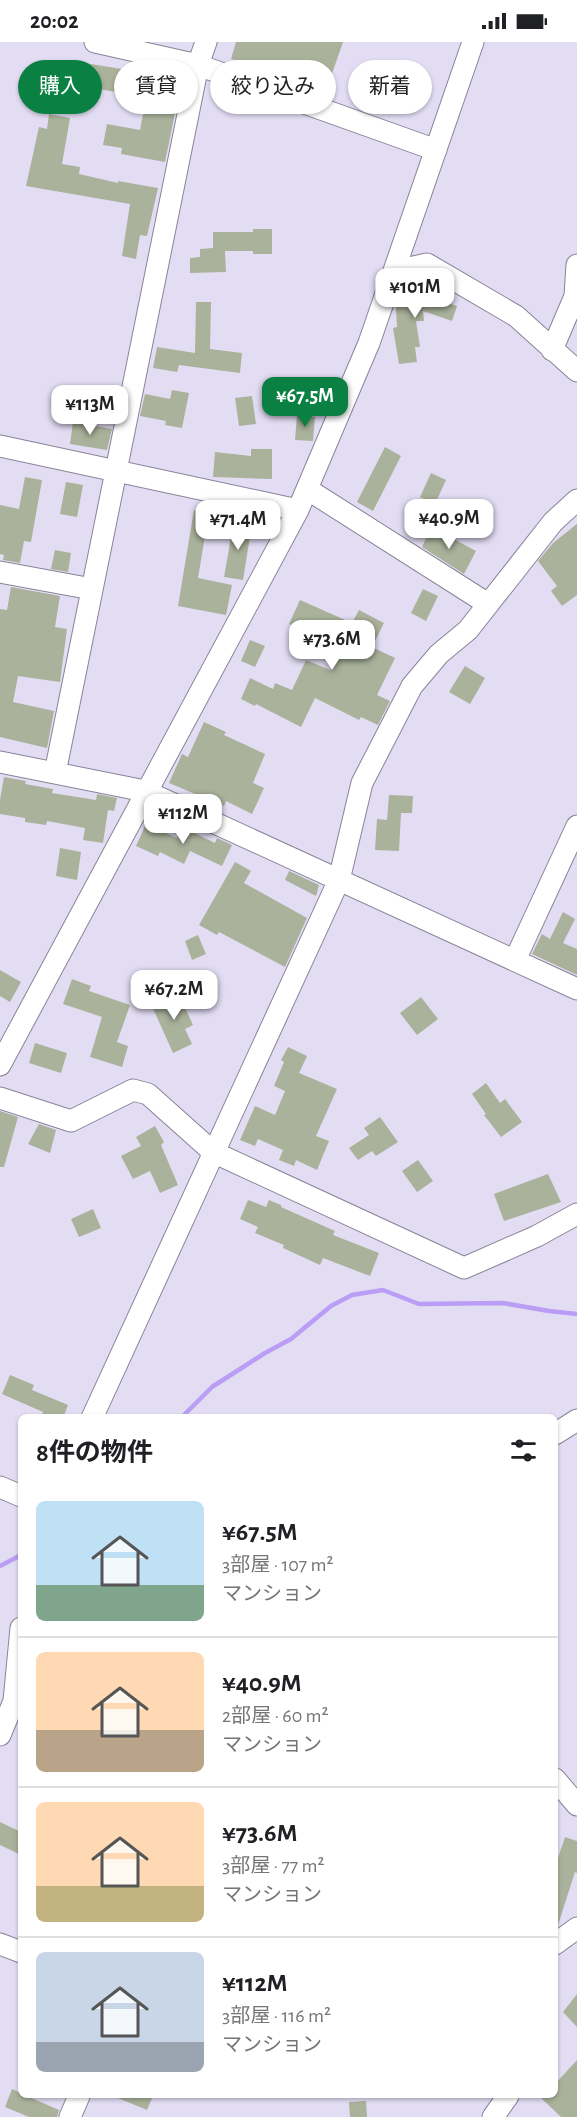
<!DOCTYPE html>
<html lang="ja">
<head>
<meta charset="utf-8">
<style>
  body { margin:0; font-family:"Alegreya Sans","Noto Sans JP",sans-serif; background:#f2f2f2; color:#202124; height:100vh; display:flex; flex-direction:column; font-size:22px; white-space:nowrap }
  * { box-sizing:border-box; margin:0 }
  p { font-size:20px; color:#757577 }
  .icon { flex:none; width:33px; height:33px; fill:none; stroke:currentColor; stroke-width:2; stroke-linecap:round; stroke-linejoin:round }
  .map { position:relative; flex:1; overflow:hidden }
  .details { position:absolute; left:18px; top:1372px; width:540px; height:684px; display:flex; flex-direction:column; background:#fff; border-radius:9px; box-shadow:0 2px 4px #0004 }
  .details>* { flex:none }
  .guide { position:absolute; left:18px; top:18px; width:542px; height:54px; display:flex; gap:12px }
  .price { position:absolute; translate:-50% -51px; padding:0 14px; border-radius:12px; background:#fff; color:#222; font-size:20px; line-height:39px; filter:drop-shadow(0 2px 3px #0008) }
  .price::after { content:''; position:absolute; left:50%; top:36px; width:18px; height:14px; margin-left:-9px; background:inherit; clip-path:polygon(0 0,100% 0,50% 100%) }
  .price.selected { background:#0b8043; color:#fff }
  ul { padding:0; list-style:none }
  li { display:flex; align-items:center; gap:18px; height:150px; padding:0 18px }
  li+li { border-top:2px solid #e0e0e0 }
  li span { display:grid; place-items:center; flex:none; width:168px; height:120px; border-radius:9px; color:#555 }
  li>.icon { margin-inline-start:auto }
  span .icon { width:72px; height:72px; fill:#fffc; stroke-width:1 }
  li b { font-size:26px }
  h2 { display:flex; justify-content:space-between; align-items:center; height:72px; padding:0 18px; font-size:26px }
  .tag { padding:0 21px; border-radius:27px; background:#fff; box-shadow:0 2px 4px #0004; font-size:21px; line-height:54px }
  .tag.selected { background:#0b8043; color:#fff }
  .status { display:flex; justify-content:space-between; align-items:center; height:42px; padding:0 30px; background:#fff; direction:ltr }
  .status svg { height:16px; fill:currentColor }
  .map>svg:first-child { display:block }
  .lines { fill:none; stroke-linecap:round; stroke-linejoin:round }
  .stream { stroke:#ba9df4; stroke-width:4.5 }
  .building { fill:#aab29b }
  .minor-casing { stroke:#898398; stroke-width:23 }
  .minor { stroke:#fff; stroke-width:21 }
</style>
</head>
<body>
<div class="status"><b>20:02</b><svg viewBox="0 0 49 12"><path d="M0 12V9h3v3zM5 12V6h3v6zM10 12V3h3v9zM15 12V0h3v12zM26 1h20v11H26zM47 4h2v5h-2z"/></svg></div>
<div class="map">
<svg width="577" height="2075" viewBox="0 0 577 2075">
  <rect width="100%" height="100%" fill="#e3ddf4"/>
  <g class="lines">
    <path class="stream" d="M181 1376 212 1345 265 1311 291 1297 331 1264 352 1253 383 1248 419 1262 503 1261 549 1269 577 1272
      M0 1524 21 1513"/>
  </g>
  <path class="building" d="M236 0H343L328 43 289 29 288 33 254 21 253 24 231 17Z
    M78 20 122 27 120 37 169 45 170 35 182 37 165 120 121 112 122 106 103 103 107 82 140 88 145 62 135 60 136 54 89 45 87 53 52 47 56 26 77 30Z
    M49 72 70 76 62 122 80 125 79 132 118 141V139L158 146 147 194 140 193 136 217 122 214 130 162 26 144 39 85 47 87Z
    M253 187H272V212H253V209H225L226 230 190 231V216L200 215V207L213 206V190H253Z
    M404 239 426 245 424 253 457 264 452 279 423 269 424 279H416L420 305H415L417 320 399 322 393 286 397 285 396 266Z
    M196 260H211L210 307 242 311 240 331 179 323 177 330 153 326 157 305 195 311Z
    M172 348 189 351 182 386 165 383 166 379 140 374 145 352 170 357Z
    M252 354 256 382 239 384 235 356Z
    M297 373 315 375 313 399 295 398Z
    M73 380 112 387 107 408 70 402Z
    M385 405 401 414 373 469 357 460Z
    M251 407H272V437L213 435 215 410 251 414Z
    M431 431 446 438 435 462 420 455Z
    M25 435 42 438 31 500 24 499 20 521 3 518 4 513 0 512V463L19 467Z
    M66 440 83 443 77 475 60 472Z
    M194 468 209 470 198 536 232 543 226 573 178 564Z
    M234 479 252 482 243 538 224 535Z
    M577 482V553L562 564 551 549 557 544 538 519 553 501Z
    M431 485 476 509 464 532 422 505Z
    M55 508 71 511 68 530 51 527Z
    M11 545 60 554 55 585 67 587 60 640 18 634 13 660 54 669 47 706 0 695V567L7 568Z
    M423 547 438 554 426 579 411 571Z
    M300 558 352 581 359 568 384 581 372 605 395 616 377 653 390 659 378 683 361 675 359 678 315 656 301 685 256 662 255 664 241 657 250 636 273 647 275 641 292 648 306 618 330 628 341 605 289 582Z
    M250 598 265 604 255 625 241 619Z
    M465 624 485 636 470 662 449 650Z
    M204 680 226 690 224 693 265 712 253 741 264 746 252 772 226 759 224 764 169 741 182 712 188 715Z
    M4 735 26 739 25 742 53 747 52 751 96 758 97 752 117 756 114 769 108 768 103 801 83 798 85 786 47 779 46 783 25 780V776L0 772V758Z
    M389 753 413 754 412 771H401L399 809 375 808 377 777 387 778Z
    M146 782 177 796 182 785 215 801 217 796 232 803 222 824 190 809 184 822 160 810 158 814 136 804Z
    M60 806 81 810 77 838 56 834Z
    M235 820 251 829 244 841 307 876 285 925 219 890 217 893 199 883Z
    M289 829 319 843 316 854 285 838Z
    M563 870 575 877 563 901 577 907V933L532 912 542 892 550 897Z
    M198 893 206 912 192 918 185 899Z
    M0 928 21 940 10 960 0 954Z
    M196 930 204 949 191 955 183 935Z
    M72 937 91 944 89 949 130 963 117 1000 128 1004 122 1025 90 1015 102 975 63 962Z
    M178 950 193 983 185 987 192 1002 173 1011 151 962Z
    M421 955 438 977 417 993 400 971Z
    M35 1001 67 1011 61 1031 29 1021Z
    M288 1005 307 1014 299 1031 337 1047 316 1094 329 1099 317 1128 296 1118 294 1124 279 1118 283 1108 258 1097 255 1104 240 1098 255 1064 275 1073 285 1049 274 1044 284 1020 281 1018Z
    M486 1041 500 1061 505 1057 522 1080 501 1095 484 1073 486 1072 472 1052Z
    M0 1069 18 1075 4 1125H0Z
    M380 1075 398 1100 376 1114 372 1109 358 1118 349 1106 369 1093 364 1086Z
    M39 1082 56 1088 50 1111 28 1102Z
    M155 1084 164 1100 161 1103 178 1143 160 1151 150 1129 133 1137 121 1114 141 1104 136 1095Z
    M418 1118 433 1139 417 1150 402 1129Z
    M548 1132 561 1160 504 1179 494 1152Z
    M248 1158 266 1165 269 1158 281 1163V1165L335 1189 333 1193 379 1211 370 1234 323 1216 320 1223 283 1206 284 1203 255 1191 258 1185 240 1177Z
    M93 1167 101 1186 79 1195 71 1177Z
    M10 1333 34 1343 32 1348 68 1363 63 1376H41L43 1370 2 1352Z
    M0 1780 21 1790V1813L0 1803Z
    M565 1795 577 1799V1831L575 1830 558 1883H555V1825Z
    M577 1952V1985L563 1970Z
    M577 2018V2075H561L539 2054H555V2042Z
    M12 2047 21 2051V2054H27L59 2068 57 2075H29L5 2065Z
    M113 2054H153L147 2068Z
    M366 2059 367 2075H350L349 2060Z"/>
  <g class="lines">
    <g class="minor-casing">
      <path id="minor" d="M95 0 198 23 436 108
        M396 223 409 226 427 222 516 274 577 329
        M552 308 575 254 577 223
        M0 404 298 468
        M307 447 488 562
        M0 530 92 547
        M0 720 145 749 577 947
        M55 731 198 23 206 0
        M515 918 577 784
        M0 1023 298 468 369 301 473 0
        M0 1056 71 1079 133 1048 148 1052 213 1110 464 1226 537 1194 577 1172
        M92 1376 339 838 362 741 412 644 439 612 468 588 553 480 577 458
        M555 1392 577 1378
        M0 1445 21 1454
        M0 1693 14 1659 21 1586
        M555 1737 577 1763
        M0 1902 21 1910
        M555 1902 577 1886
        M70 2075 79 2054
        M493 2075 508 2054"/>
    </g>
    <use href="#minor" class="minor"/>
  </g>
</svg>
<b class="price" style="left:415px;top:277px">¥101M</b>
<b class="price selected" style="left:305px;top:386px">¥67.5M</b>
<b class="price" style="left:90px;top:394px">¥113M</b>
<b class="price" style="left:449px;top:508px">¥40.9M</b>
<b class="price" style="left:238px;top:509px">¥71.4M</b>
<b class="price" style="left:332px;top:629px">¥73.6M</b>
<b class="price" style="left:183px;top:803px">¥112M</b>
<b class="price" style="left:174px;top:979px">¥67.2M</b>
<div class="guide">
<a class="tag selected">購入</a>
<a class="tag">賃貸</a>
<a class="tag">絞り込み</a>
<a class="tag">新着</a>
</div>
<section class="details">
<h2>8件の物件<svg class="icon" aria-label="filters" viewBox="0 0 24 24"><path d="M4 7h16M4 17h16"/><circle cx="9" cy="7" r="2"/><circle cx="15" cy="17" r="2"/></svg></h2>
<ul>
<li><span style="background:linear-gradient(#bfe0f5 70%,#7fa58c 0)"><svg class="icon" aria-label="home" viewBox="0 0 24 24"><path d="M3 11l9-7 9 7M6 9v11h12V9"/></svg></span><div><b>¥67.5M</b><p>3部屋 · 107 m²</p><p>マンション</p></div></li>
<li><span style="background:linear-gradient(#ffd9b3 65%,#b9a48a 0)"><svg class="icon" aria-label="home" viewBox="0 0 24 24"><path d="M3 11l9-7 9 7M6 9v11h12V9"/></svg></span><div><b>¥40.9M</b><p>2部屋 · 60 m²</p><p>マンション</p></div></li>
<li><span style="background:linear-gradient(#ffd9b3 70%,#c2b280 0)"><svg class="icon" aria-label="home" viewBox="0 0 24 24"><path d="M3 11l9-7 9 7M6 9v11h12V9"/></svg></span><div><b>¥73.6M</b><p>3部屋 · 77 m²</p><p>マンション</p></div></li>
<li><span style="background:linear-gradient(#c9d6e8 75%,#9aa5b1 0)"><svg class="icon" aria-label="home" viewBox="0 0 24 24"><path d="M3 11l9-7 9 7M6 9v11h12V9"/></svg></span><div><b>¥112M</b><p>3部屋 · 116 m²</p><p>マンション</p></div></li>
</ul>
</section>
</div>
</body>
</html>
